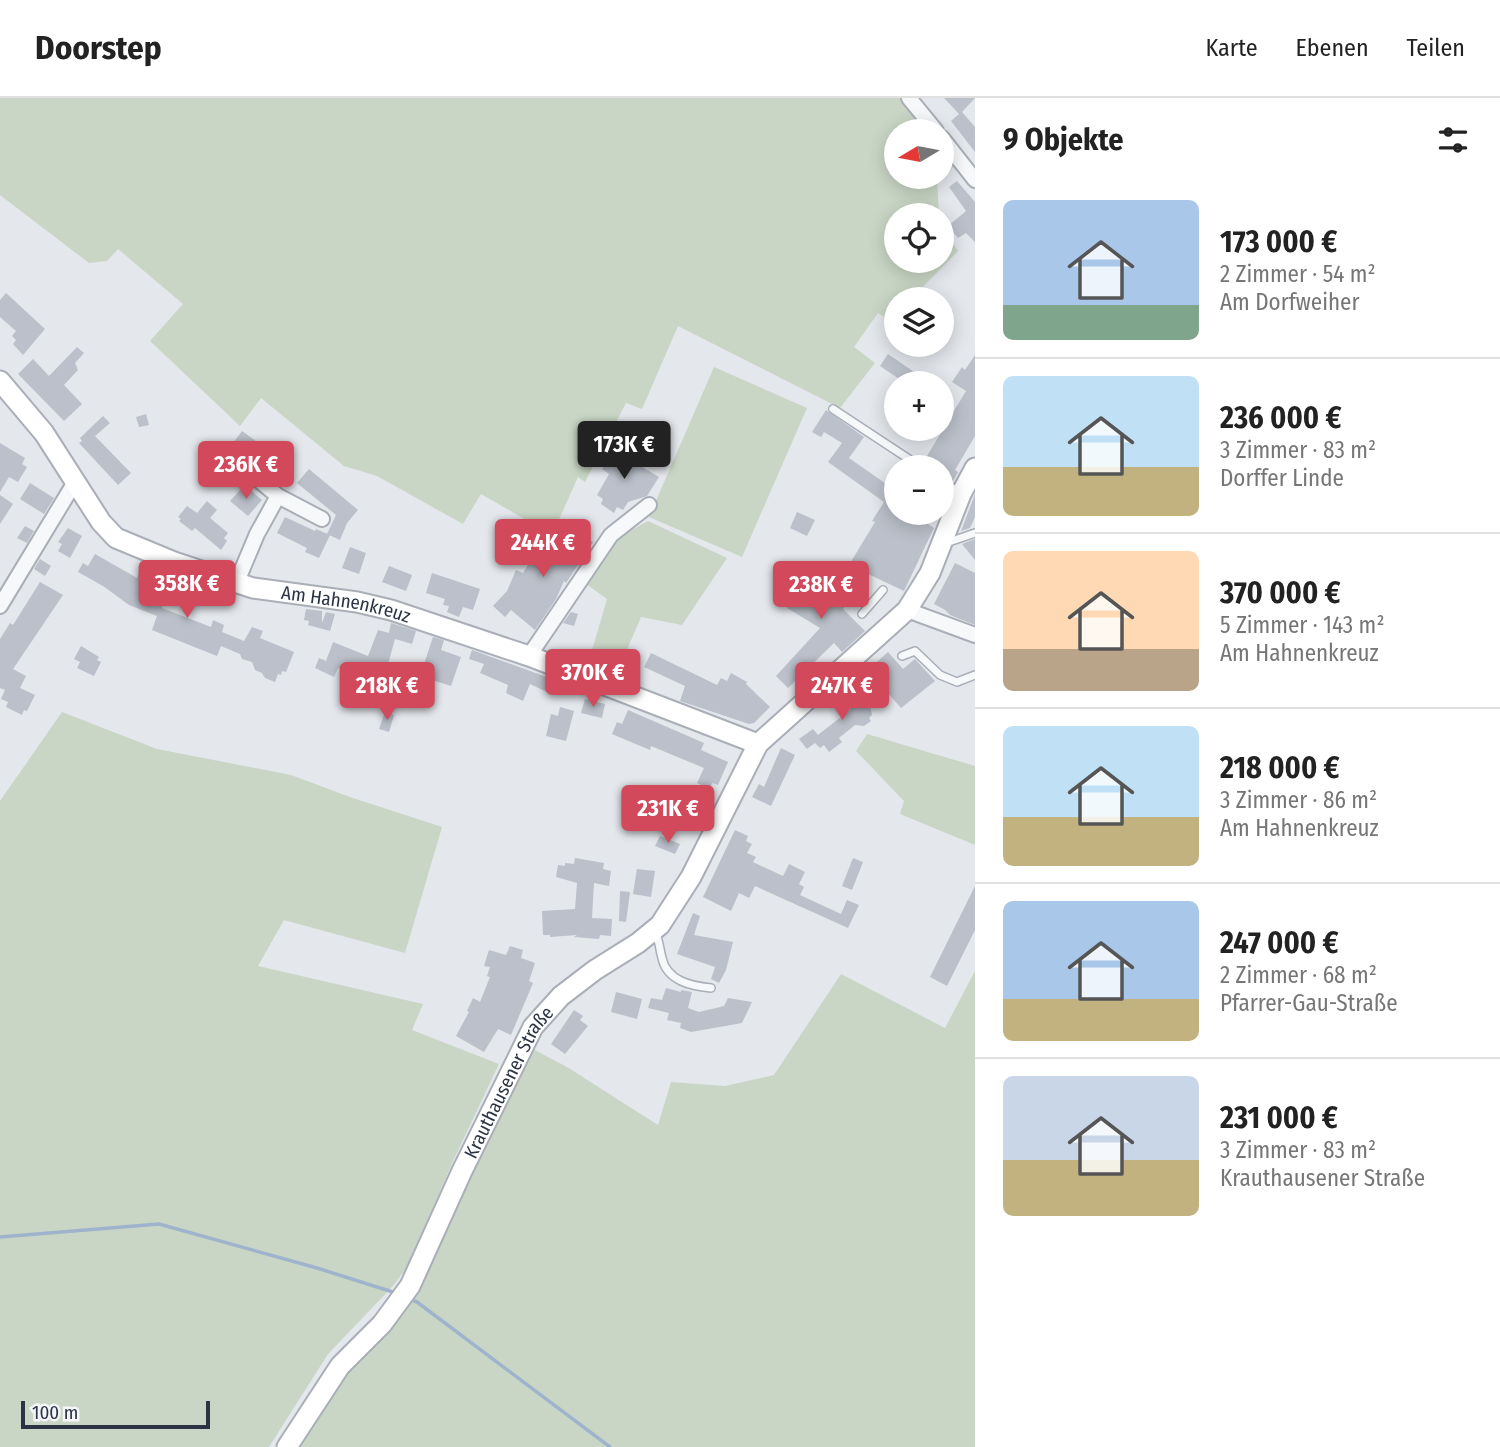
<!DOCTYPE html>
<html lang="de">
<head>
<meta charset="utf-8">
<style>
  body { margin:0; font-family:"Fira Sans Condensed",sans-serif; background:#f6f6f6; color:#222; height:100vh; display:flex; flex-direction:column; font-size:26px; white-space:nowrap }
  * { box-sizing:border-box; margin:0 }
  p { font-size:23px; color:#767676 }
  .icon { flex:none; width:38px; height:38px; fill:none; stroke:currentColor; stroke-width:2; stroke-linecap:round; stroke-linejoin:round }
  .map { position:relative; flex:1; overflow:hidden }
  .details { display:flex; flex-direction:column; background:#fff; width:525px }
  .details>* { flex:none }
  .needle { width:46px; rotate:260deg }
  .fabs { position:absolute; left:884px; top:21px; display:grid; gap:14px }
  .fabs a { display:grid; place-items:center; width:70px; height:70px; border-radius:50%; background:#fff; box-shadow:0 4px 18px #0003; font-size:35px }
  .scale { position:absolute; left:21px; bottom:18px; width:189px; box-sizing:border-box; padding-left:7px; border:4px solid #2b3445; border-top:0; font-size:19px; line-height:24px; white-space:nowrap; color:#2b3445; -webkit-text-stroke:5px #f4f6f9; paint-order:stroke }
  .price { position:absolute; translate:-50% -60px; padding:0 16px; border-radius:7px; background:#d1495b; color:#fff; font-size:23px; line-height:46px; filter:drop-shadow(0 2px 4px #0008) }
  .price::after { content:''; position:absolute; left:50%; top:42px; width:21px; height:16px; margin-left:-10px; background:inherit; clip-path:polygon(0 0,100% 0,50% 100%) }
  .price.current { background:#222; color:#fff }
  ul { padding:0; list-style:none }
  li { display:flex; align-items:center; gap:21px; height:175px; padding:0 28px }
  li+li { border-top:2px solid #e0e0e0 }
  li span { display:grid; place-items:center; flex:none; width:196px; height:140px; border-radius:10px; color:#555 }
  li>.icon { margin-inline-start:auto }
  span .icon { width:84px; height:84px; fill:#fffc; stroke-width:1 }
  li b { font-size:30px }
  h2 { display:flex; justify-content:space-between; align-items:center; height:84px; padding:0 28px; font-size:30px }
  header { display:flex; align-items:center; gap:42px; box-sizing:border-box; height:98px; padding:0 35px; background:#fff; border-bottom:2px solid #e0e0e0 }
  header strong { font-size:33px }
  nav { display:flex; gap:38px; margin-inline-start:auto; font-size:24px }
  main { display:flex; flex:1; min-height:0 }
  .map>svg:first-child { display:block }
  .green { fill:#c9d6c5 }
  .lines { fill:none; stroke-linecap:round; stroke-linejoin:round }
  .stream { stroke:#9fb4cc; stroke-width:3.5 }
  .building { fill:#bbc0ca }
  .lane-casing { stroke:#a9aeb7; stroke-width:10 }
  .street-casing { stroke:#a9aeb7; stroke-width:18 }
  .secondary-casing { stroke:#a9aeb7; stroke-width:23 }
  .lane { stroke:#f7f8fa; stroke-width:7 }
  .street { stroke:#f7f8fa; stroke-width:14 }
  .secondary { stroke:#fff; stroke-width:19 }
  .labels { text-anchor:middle; stroke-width:6; stroke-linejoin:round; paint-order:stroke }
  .street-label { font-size:19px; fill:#2b3445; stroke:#f4f6f9 }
</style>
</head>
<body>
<header>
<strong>Doorstep</strong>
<nav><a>Karte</a><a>Ebenen</a><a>Teilen</a></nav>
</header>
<main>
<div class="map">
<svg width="975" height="1349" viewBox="0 0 975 1349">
  <rect width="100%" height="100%" fill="#e4e7ec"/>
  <path class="green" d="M0 0H908L928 33H896V79H941L937 82 939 117H896V163H942V127L958 153 911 201H896V216L890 223 878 215 854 249 875 265 840 310 678 228 642 311 626 305 585 384 578 379 552 437 481 396 463 426 377 378 344 368 261 300 240 328 150 243 183 206 118 151 107 163 89 165 0 97Z
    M942 50 956 67 942 78Z
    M714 269 807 310 742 459 649 419Z
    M648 423 727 460 682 527 641 519 617 575 588 566 607 501 582 483 612 443Z
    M62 614 157 651 291 677 350 699 442 729 405 855 284 822 258 868 423 906 412 932 499 966 454 1061 407 1169 393 1188 328 1256 269 1349H0V703Z
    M867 636 975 668V747L900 716 904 703 856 653Z
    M975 873V1349H301L346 1277 383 1234 464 1088 531 950 567 969 658 1027 671 984 725 988 774 977 841 876 945 930Z"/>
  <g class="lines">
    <path class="stream" d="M0 1139 159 1126 317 1170 396 1195
      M409 1201 417 1204 610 1349"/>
  </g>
  <path class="building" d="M944 0H975L962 14 975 29V54L951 23 959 16Z
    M957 83 975 104V144L966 135 958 140 948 128 966 113 949 89Z
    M6 195 45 231 23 257 13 246 16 242 12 238 16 233 0 219V202Z
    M77 249 84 255 75 265 78 272 64 287 82 306 64 323 18 276 33 261 49 278Z
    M888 256 917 276 911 285H905L880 268Z
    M975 257V338L955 372 958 374 953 383 942 377V369H927L924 363 966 293 952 284 962 269 965 272Z
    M826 312 864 339 849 360 896 393V415H911L934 430 904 493 849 467 875 424 872 423 884 404 828 364 842 345 824 334 821 339 812 334Z
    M146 316 149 327 139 329 136 319Z
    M103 318 110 325 95 338 131 375 118 387 79 345 82 343 80 340Z
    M242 333 267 351 271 346 288 360 276 375 250 354 248 357 233 345Z
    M0 345 25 360 22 366 27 369 18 384 9 379 0 394Z
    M607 348 659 379 647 398 628 404 623 412 617 409 614 415 601 406 603 401 597 397 609 376 602 371 608 362 601 358Z
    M309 371 358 412 347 425 340 442 327 436 336 417 297 385Z
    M30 385 54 400 44 416 20 401Z
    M248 390 262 402 248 418 230 403 241 391 244 394Z
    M975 396V419L970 430 961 433Z
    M0 397 13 406 0 426Z
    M207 403 217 412 210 420 228 435 224 440 227 443 221 452 195 430 192 433 179 423 181 421 178 419 187 408 197 415Z
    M797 414 815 422 807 438 790 430Z
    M285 419 315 433 316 431 330 437 319 460 305 454 307 450 277 435Z
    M25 428 34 433 27 445 17 440Z
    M68 430 82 438 70 460 58 453 62 446 58 444Z
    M573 431 593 444 566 485 564 483 556 501 535 532 511 512 505 519 493 508 507 493 516 472 523 475 540 447 550 453 561 435 568 440Z
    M975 441V462L962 446Z
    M350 449 366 455 359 476 342 470Z
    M95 456 137 480 141 470 156 476 149 494 165 500 162 510 211 529 213 522 224 527 222 534 244 543 252 529 263 533 260 540 294 554 286 574 282 573 281 577 278 576 275 584 265 580 262 575 255 572 252 564 242 561 240 556 221 548 217 558 152 532 157 518 129 507 103 488 78 474 83 465 88 468Z
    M40 461 51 468 45 478 34 471Z
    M955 465 975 475V527L950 517 945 512 934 506Z
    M827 467 852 481 840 502 845 507 843 511 865 533 842 554 834 545 788 590 776 578 820 530 787 510 792 498 797 501 812 474 820 478Z
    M389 468 412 477 406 493 382 484Z
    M432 475 480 491 473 512 463 509 459 519 447 514 449 508 443 507 445 501 426 495Z
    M40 484 63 497 13 571 26 578 20 590 35 597 27 613 24 612 22 617 6 609 8 604 1 601 5 592 0 590V541L10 525 13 527Z
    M306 511 322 513V525L326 514 335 516 330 533 308 527 309 523 304 522Z
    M571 514 578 516 574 528 563 525Z
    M391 525 416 533 412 546 395 541 388 566 393 568 391 575 358 565 354 577 338 570 334 579 315 570 319 560 326 563 333 544 368 558 378 532 389 535Z
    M433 539 444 542 441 552 461 559 451 588 420 578Z
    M81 548 99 559 97 562 101 564 94 578 77 570 80 564 74 561Z
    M472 552 555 582 549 595 530 586 523 603 506 595 508 587 480 575 484 566 469 561Z
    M888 554 903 571 915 561 935 583 901 610 868 572Z
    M651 555 717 587 721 580 727 583 731 575 747 584 746 586 770 609 754 625 749 626 680 603 685 588 644 569Z
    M853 587 870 607 872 617 869 620 871 623 864 628 855 627 839 640 842 644 829 654 824 647 820 650 815 645 807 651 799 641 813 631 818 637 851 611 840 599Z
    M585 601 605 606 602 620 581 615Z
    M560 609 574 613 566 643 546 638 551 616 558 618Z
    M628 612 704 645 701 652 728 664 718 687 712 685 710 691 697 685 704 670 651 648 650 652 612 636 617 624 622 626Z
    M385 614 394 617 389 634 379 631Z
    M781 650 795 657 771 708 752 699 759 686 764 689Z
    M677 706 700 716 694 731 671 721Z
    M735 732 748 738 746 743 752 746 747 755 756 759 753 764 783 778 789 766 805 774 799 786 804 789 800 797 841 816 847 802 859 807 848 830 755 788 749 800 739 795 731 813 703 799Z
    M660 738 680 746 675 756 655 748Z
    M575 760 604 765 603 771 611 773 609 788 594 785 592 820 612 821 611 838 600 837 599 841 574 839 577 837 550 839V837H543L542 813 575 811 577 785 556 779 558 767 565 768V765L574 766Z
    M853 760 863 764 852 792 842 788Z
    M637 771 655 773 651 799 633 796Z
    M975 788V832L947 888 930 879Z
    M620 793 630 794 626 824 619 823Z
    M693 815 700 818 694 837 733 844 726 872 719 885 711 881 715 869 677 856Z
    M510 848 523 852 521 860 535 865 529 883 533 885 511 937 498 931 484 954 456 938 469 914 467 913 473 900 480 904 490 879 487 878 490 869 484 868 489 852 506 857Z
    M666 890 681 894V892L692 894 688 910 699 914 724 908 728 900 752 904 742 925 691 934 680 930 681 925 667 922 669 915 648 910 651 900 662 902Z
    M616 894 642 901 637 921 611 914Z
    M574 912 583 918 580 922 588 928 565 956 551 946Z"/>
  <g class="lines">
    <g class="lane-casing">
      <path id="lane" d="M833 311 921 369
        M942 383 961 396
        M946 445 975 435
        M862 516 883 492
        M902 558 915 553 940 577 957 584 975 577
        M654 833C660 842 659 850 662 860 667 883 691 888 711 890"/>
    </g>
    <g class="street-casing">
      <path id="street" d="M909 0 936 33
        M942 40 975 82
        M244 370 278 398 322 421
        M236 486 257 436 278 398
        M0 508 75 384
        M907 512 975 537
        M529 558 611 437 649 407"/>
    </g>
    <g class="secondary-casing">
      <g id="secondary">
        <path id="s1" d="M0 283 44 335 101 424 116 440 174 464 253 490 357 504 391 512 529 558 758 646"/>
        <path id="s2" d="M287 1349 340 1268 382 1226 410 1188 462 1073 533 929 561 898 595 872 638 845 660 827 691 779 758 646 907 512 930 475 961 396 975 370"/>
      </g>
    </g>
    <use href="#lane" class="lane"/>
    <use href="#street" class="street"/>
    <use href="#secondary" class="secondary"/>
  </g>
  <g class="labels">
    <g class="street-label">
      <text dy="7" stroke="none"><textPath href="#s1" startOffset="436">Am Hahnenkreuz</textPath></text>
      <text dy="7" stroke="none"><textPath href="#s2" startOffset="430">Krauthausener Straße</textPath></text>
    </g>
  </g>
</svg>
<div class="fabs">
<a><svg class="needle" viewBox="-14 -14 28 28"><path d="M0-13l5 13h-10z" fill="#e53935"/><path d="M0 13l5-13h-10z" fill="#767676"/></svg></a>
<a><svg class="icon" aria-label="locate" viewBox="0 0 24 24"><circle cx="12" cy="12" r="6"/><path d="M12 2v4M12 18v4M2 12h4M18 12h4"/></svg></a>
<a><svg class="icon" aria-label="layers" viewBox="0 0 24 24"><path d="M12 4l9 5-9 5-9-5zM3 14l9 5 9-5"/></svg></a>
<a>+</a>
<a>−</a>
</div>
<div class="scale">100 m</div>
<b class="price current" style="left:624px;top:383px">173K €</b>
<b class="price" style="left:246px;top:403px">236K €</b>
<b class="price" style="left:543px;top:481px">244K €</b>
<b class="price" style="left:187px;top:522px">358K €</b>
<b class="price" style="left:821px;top:523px">238K €</b>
<b class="price" style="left:593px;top:611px">370K €</b>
<b class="price" style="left:387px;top:624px">218K €</b>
<b class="price" style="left:842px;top:624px">247K €</b>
<b class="price" style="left:668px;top:747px">231K €</b>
</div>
<section class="details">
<h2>9 Objekte<svg class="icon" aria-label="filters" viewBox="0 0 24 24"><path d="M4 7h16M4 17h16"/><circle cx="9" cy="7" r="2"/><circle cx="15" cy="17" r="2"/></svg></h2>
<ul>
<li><span style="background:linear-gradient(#a9c7e8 75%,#7fa58c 0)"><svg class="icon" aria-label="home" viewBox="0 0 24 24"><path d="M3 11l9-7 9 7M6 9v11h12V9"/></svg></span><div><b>173 000 €</b><p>2 Zimmer · 54 m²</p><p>Am Dorfweiher</p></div></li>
<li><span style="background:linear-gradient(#bfe0f5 65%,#c2b280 0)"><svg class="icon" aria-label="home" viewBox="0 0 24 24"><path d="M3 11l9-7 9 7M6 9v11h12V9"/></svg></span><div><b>236 000 €</b><p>3 Zimmer · 83 m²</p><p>Dorffer Linde</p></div></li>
<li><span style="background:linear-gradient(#ffd9b3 70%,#b9a48a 0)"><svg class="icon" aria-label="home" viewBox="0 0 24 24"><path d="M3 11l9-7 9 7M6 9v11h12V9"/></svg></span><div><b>370 000 €</b><p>5 Zimmer · 143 m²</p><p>Am Hahnenkreuz</p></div></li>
<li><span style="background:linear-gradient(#bfe0f5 65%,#c2b280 0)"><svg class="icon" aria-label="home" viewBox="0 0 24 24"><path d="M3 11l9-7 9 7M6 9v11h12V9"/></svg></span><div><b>218 000 €</b><p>3 Zimmer · 86 m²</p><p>Am Hahnenkreuz</p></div></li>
<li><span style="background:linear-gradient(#a9c7e8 70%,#c2b280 0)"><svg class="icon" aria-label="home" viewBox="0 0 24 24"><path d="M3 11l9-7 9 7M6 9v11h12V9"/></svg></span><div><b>247 000 €</b><p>2 Zimmer · 68 m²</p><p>Pfarrer-Gau-Straße</p></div></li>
<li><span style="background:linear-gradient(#c9d6e8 60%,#c2b280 0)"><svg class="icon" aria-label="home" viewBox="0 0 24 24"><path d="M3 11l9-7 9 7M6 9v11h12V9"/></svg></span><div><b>231 000 €</b><p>3 Zimmer · 83 m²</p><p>Krauthausener Straße</p></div></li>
</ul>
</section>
</main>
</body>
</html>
